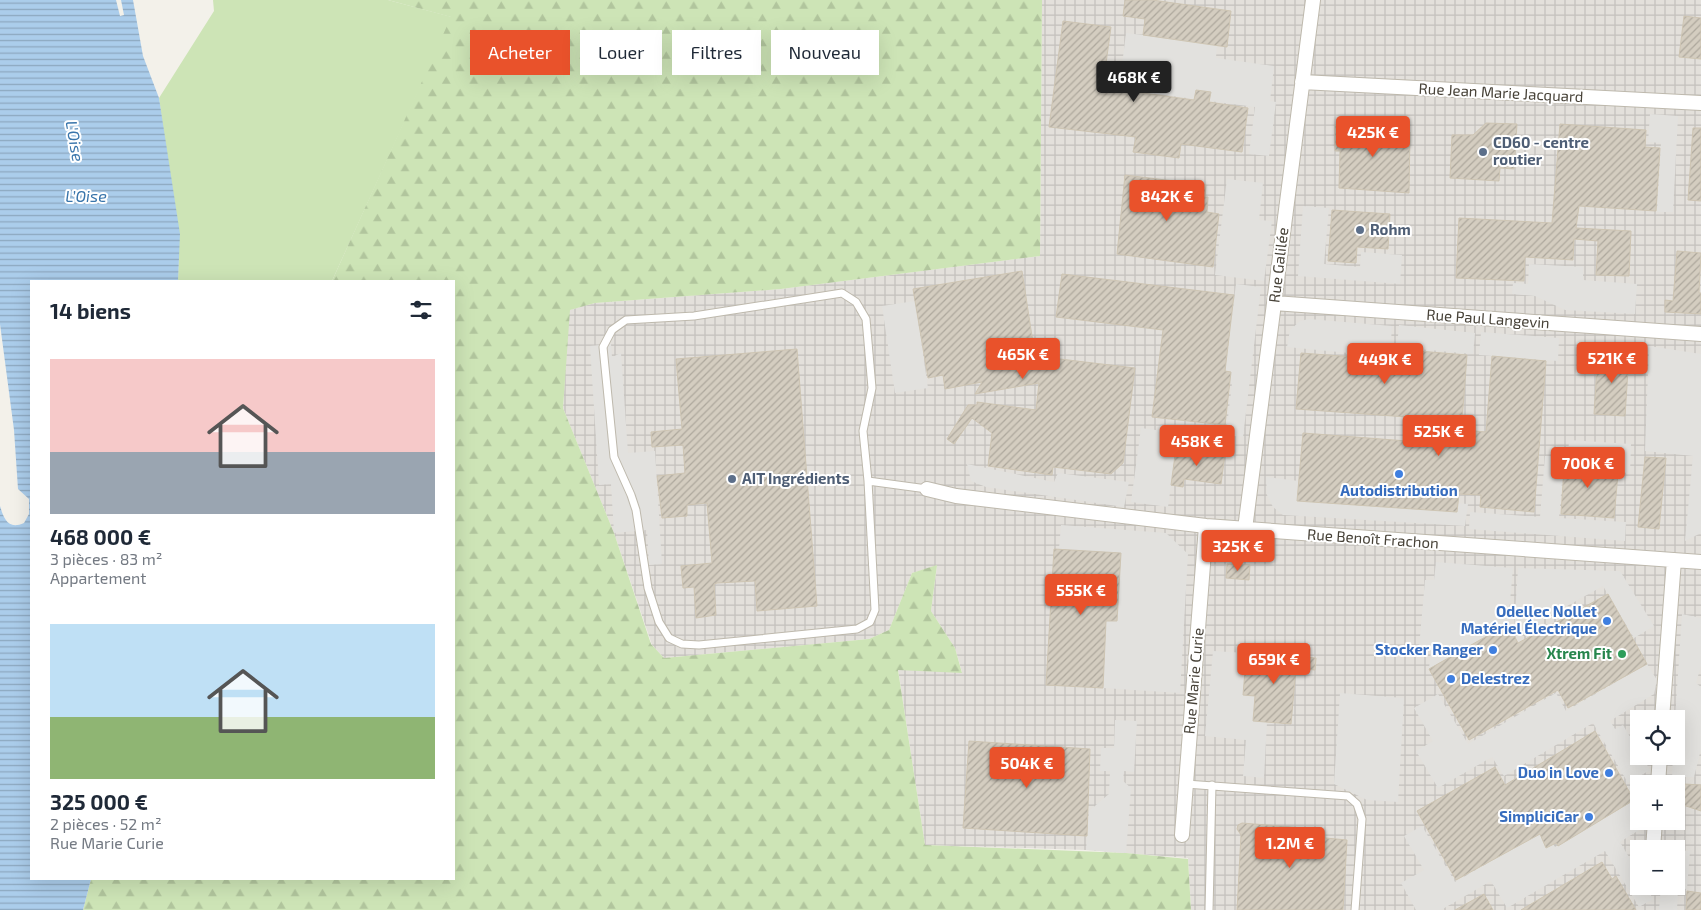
<!DOCTYPE html>
<html lang="fr">
<head>
<meta charset="utf-8">
<style>
  body { margin:0; font-family:"Exo 2",sans-serif; background:#f2f2f3; color:#1f2937; height:100vh; display:flex; flex-direction:column; font-size:19px; white-space:nowrap }
  * { box-sizing:border-box; margin:0 }
  p { font-size:16px; color:#747a83 }
  .icon { flex:none; width:28px; height:28px; fill:none; stroke:currentColor; stroke-width:2; stroke-linecap:round; stroke-linejoin:round }
  .map { position:relative; flex:1; overflow:hidden }
  .side { position:absolute; left:30px; top:280px; width:425px; height:600px; display:flex; flex-direction:column; background:#fff; border-radius:0px; box-shadow:0 5px 20px #0002 }
  .side>* { flex:none }
  .banner { position:absolute; left:470px; top:30px; width:475px; height:45px; display:flex; gap:10px }
  .tools { position:absolute; left:1630px; top:710px; display:grid; gap:10px }
  .tools a { display:grid; place-items:center; width:55px; height:55px; border-radius:0px; background:#fff; box-shadow:0 5px 20px #0002; font-size:25px }
  .price { position:absolute; translate:-50% -42px; padding:0 11px; border-radius:5px; background:#e9522b; color:#fff; font-size:16px; line-height:32px; filter:drop-shadow(0 1px 2px #0008) }
  .price::after { content:''; position:absolute; left:50%; top:30px; width:15px; height:11px; margin-left:-8px; background:inherit; clip-path:polygon(0 0,100% 0,50% 100%) }
  .price.selected { background:#222; color:#fff }
  ul { padding:0; list-style:none }
  li { display:grid; align-content:center; gap:10px; height:265px; padding:0 20px }
  li span { display:grid; place-items:center; height:155px; border-radius:0px; color:#555 }
  li>.icon { margin-inline-start:auto }
  span .icon { width:90px; height:90px; fill:#fffc; stroke-width:1 }
  li b { font-size:21px }
  h2 { display:flex; justify-content:space-between; align-items:center; height:60px; padding:0 20px; font-size:21px }
  .pill { padding:0 18px; border-radius:0px; background:#fff; box-shadow:0 5px 20px #0002; font-size:18px; line-height:45px }
  .pill.selected { background:#e9522b; color:#fff }
  .map>svg:first-child { display:block }
  .industrial { fill:url(#industrial-grid); fill-rule:evenodd }
  .green { fill:#cde4b6 }
  .forest { fill:url(#forest-firs) }
  .parking { fill:#e2e1de }
  .water { fill:url(#water-rules) }
  .building { fill:url(#building-hatch); stroke:#cec5b3 }
  .lines { fill:none; stroke-linecap:round; stroke-linejoin:round }
  .service-casing { stroke:#beb9ad; stroke-width:9 }
  .minor-casing { stroke:#beb9ad; stroke-width:16 }
  .service { stroke:#fff; stroke-width:7 }
  .minor { stroke:#fff; stroke-width:14 }
  .service-dot { fill:#5c6f8a; stroke:#fff; stroke-width:2 }
  .shop-dot { fill:#3f7fe0; stroke:#fff; stroke-width:2 }
  .leisure-dot { fill:#2e9e5b; stroke:#fff; stroke-width:2 }
  .labels { text-anchor:middle; stroke-width:4; stroke-linejoin:round; paint-order:stroke }
  .street-label { font-size:15px; fill:#474238; stroke:#fff }
  .service-label { font-size:15px; font-weight:bold; fill:#4e5e75; stroke:#fff; text-anchor:start }
  .shop-label { font-size:15px; font-weight:bold; fill:#366cbe; stroke:#fff; text-anchor:end }
  .leisure-label { font-size:15px; font-weight:bold; fill:#27864d; stroke:#fff; text-anchor:end }
  .water-label { font-size:16px; font-style:italic; fill:#3975ab; stroke:#fff }
</style>
</head>
<body>
<div class="map">
<svg width="1701" height="910" viewBox="0 0 1701 910">
  <defs>
    <pattern id="industrial-grid" width="8" height="8" patternUnits="userSpaceOnUse" patternTransform="scale(1.25)"><rect width="8" height="8" fill="#e3e0db"/><path d="M0 4h8M4 0v8" fill="none" stroke="#c4c1bd"/></pattern>
    <pattern id="forest-firs" width="22" height="20" patternUnits="userSpaceOnUse" patternTransform="scale(1.25)"><rect width="22" height="20" fill="#cde4b6"/><path d="M5 1l3.5 6h-7zM16 11l3.5 6h-7z" fill="#b1c59d"/></pattern>
    <pattern id="water-rules" width="6" height="5" patternUnits="userSpaceOnUse" patternTransform="scale(1.25)"><rect width="6" height="5" fill="#abcdeb"/><path d="M0 2.5h6" fill="none" stroke="#8da8bf"/></pattern>
    <pattern id="building-hatch" width="6" height="6" patternUnits="userSpaceOnUse" patternTransform="scale(1.25)"><rect width="6" height="6" fill="#d4cdc0"/><path d="M-1 1l2-2M0 6l6-6M5 7l2-2" fill="none" stroke="#aea89d"/></pattern>
  </defs>
  <rect width="100%" height="100%" fill="#f3f1ea"/>
  <path class="industrial" d="M1042 0H1701V910H1191L1188 858 1086 850 925 845 898 669 962 672 955 648 931 611 937 566 912 573 889 630 869 639 664 658 652 645 614 533 563 408 569 310 595 303 781 289 1040 256ZM1639 719H1676V756H1639ZM1639 784H1676V821H1639ZM1639 849H1676V886H1639Z"/>
  <path class="green" d="M213 0H388L452 17 332 281H178L179 244 159 98 214 11Z"/>
  <path class="forest" d="M388 0H1042L1040 256 781 289 595 303 570 310 563 408 614 533 651 644 664 658 869 639 889 630 912 573 937 565 931 611 955 648 962 673 898 670 925 845 1126 853 1188 859 1191 910H83L91 879H454V281H332L451 17Z"/>
  <path class="parking" d="M1126 33 1217 44 1216 58 1274 66 1270 101 1276 102 1269 156 1249 154 1255 107 1119 89Z
    M1650 114 1678 116 1673 212H1657L1661 143 1648 142Z
    M1227 179 1263 183 1259 220 1272 221 1264 281 1215 275Z
    M1303 206 1329 208 1324 264 1360 267 1361 252 1402 255 1400 284 1298 276Z
    M1529 264 1583 267V280L1637 284 1635 314 1565 310 1535 296 1512 294 1513 283 1528 284Z
    M1236 284 1261 287 1243 437 1226 435 1232 383 1224 381Z
    M915 301 928 388 895 393 882 306Z
    M1309 319 1392 326 1390 357 1287 347 1290 330 1300 321Z
    M1399 325 1475 333 1473 354 1397 347Z
    M1481 332 1559 338 1558 361 1479 355Z
    M611 344 612 357 621 353 628 453 655 451 662 564 649 565 647 530 614 533 611 484 599 485 590 346Z
    M1649 346 1701 354V533L1685 541 1693 456 1645 451Z
    M1141 428 1178 433 1168 507 1131 502Z
    M1569 440 1631 444 1630 473 1601 471V458L1568 457Z
    M1545 456 1564 457 1559 518 1626 522 1625 541 1469 529 1470 512 1540 517Z
    M967 464 1054 482 1058 473 1129 482 1124 507 986 487 971 481Z
    M1266 477 1299 481 1297 492 1468 504 1465 526 1283 515 1273 507 1267 495Z
    M1061 525 1166 533 1188 554 1180 693 1103 688 1106 621H1117L1121 553 1059 549Z
    M1436 562 1513 568 1508 624 1429 669 1431 649 1419 648 1425 580H1434Z
    M1518 568 1620 571 1654 626 1634 638 1603 586 1522 631 1514 630Z
    M1682 614 1701 618V666L1696 683 1701 687V749L1694 777H1672L1673 756H1676L1675 719Z
    M1213 651 1246 653 1243 695 1255 696 1253 720 1267 722 1264 778 1243 776 1246 740 1205 736Z
    M1647 664 1657 680 1654 694 1610 721 1615 729 1623 725 1639 752V756H1642L1650 770 1628 783 1593 723 1504 776 1492 757 1438 788 1416 751 1433 741 1414 708 1438 694 1468 744 1556 693 1566 711Z
    M1340 693 1404 698 1398 802 1367 800 1334 784Z
    M1115 720 1137 721 1134 772 1124 771 1123 781 1131 788 1126 853 1086 850 1089 811 1109 794 1110 771H1100L1101 748H1114Z
    M1633 801 1639 811V821H1645L1647 825 1620 842 1639 874V886H1646L1653 899 1639 907 1605 851 1507 908 1491 881 1441 910H1416L1401 883 1424 870 1404 836 1422 826 1455 882 1545 830 1555 847Z
    M1676 850 1690 851 1687 889 1678 888 1677 910H1659L1661 886H1676Z"/>
  <path class="water" d="M0 0H116L120 16 124 15 121 0H133L143 56 159 98 180 234 178 281H31V879H91L83 910H0V506C4 519 8 530 24 523L29 514V499L18 489 14 430 0 324Z"/>
  <path class="building" d="M1125 0H1152L1231 11 1227 47 1143 35 1145 19 1123 16Z
    M1684 16 1701 18V59L1679 57Z
    M1063 21 1111 27 1104 78 1122 80 1121 90 1194 100 1196 90 1211 92 1209 102 1248 108 1242 152 1181 144 1179 158 1133 152 1136 137 1049 127Z
    M1340 120H1360V129L1410 132 1409 193 1339 188 1340 151H1335V125Z
    M1486 123 1517 124 1514 169 1500 168 1499 181 1450 178 1452 135H1473Z
    M1560 124 1646 130 1645 147 1660 148 1656 211 1579 206 1576 228 1631 231 1629 276 1596 275 1598 241 1574 239 1573 260 1525 257 1524 281 1456 278 1459 218 1552 223Z
    M1693 128H1701V201L1688 200Z
    M1125 175 1206 185 1205 197H1208L1207 212 1219 214 1213 267 1117 254Z
    M1332 210 1390 214 1388 249 1357 247 1356 263 1328 261Z
    M1677 251 1701 253 1699 293H1701V314L1665 312V300L1673 301Z
    M1022 271 1035 356 1135 368 1123 463 1111 474 1053 467 1052 475 988 466 992 433 972 418 954 444 947 439 968 405H977V402L1036 410 1039 383 975 394 982 382 945 389 943 375 928 378 913 289Z
    M1062 274 1234 295 1225 371 1231 372 1225 425 1152 417 1163 330 1056 317Z
    M797 349 817 606 757 611 755 581 717 583 714 584 716 615 696 618 694 587 683 588 681 566 712 563 707 503 687 505V516L662 518 657 476 685 473 683 445 652 447 651 432 682 429 676 359Z
    M1394 349 1467 355 1462 421 1296 409 1301 353 1393 360Z
    M1598 353 1629 355 1625 416 1594 414Z
    M1492 356 1546 361 1534 512 1480 507 1481 495 1459 494 1457 512 1297 501 1303 433 1407 441V439L1422 443 1473 447 1474 431 1486 432Z
    M1176 448 1225 454 1221 484 1184 479 1183 487 1171 485Z
    M1565 454 1592 456 1591 472 1618 474 1614 518 1561 514Z
    M1645 457 1666 458 1659 529 1638 527Z
    M1054 549 1121 553 1117 621H1106L1103 688 1046 685Z
    M1227 564 1250 565 1249 580 1226 578Z
    M1608 594 1647 664 1568 708 1558 690 1469 740 1429 669 1508 624 1518 643Z
    M1256 653 1316 658 1315 670 1296 668 1291 724 1253 721 1255 696 1243 695 1246 659 1255 660Z
    M1595 731 1634 800 1558 846 1556 843 1546 848 1540 834 1456 880 1417 811 1495 767 1505 785Z
    M969 741 1090 749 1087 836 963 828Z
    M1684 784 1701 785V811L1680 804Z
    M1242 823 1316 829 1315 837 1347 840 1343 910H1237L1241 835 1237 829 1238 825Z
    M1602 862 1612 879 1616 876 1636 910H1521Z
    M1687 891 1701 893V910H1686Z
    M1484 894 1493 910H1455Z"/>
  <g class="lines">
    <g class="service-casing">
      <path id="service" d="M868 481 875 610 870 622 857 629 699 645 682 644 669 638 659 622 648 588 636 510 631 495 614 457 603 347 612 330 626 320 694 316 842 293 856 302 866 319 872 388 863 431 868 481 927 489
        M1186 784 1348 796 1357 804 1362 819 1355 910
        M1209 910 1212 785"/>
    </g>
    <g class="minor-casing">
      <path id="minor" d="M1302 82 1701 103
        M1274 303 1701 334
        M927 489 956 496 1206 526 1701 562
        M1245 529 1313 0
        M1662 719 1674 560
        M1658 784 1660 756
        M1182 835 1206 526
        M1653 849 1655 821"/>
    </g>
    <use href="#service" class="service"/>
    <use href="#minor" class="minor"/>
  </g>
  <g class="service-dot">
    <circle cx="1483" cy="152" r="5"/>
    <circle cx="1360" cy="230" r="5"/>
    <circle cx="732" cy="479" r="5"/>
  </g>
  <g class="shop-dot">
    <circle cx="1399" cy="474" r="5"/>
    <circle cx="1607" cy="621" r="5"/>
    <circle cx="1493" cy="650" r="5"/>
    <circle cx="1451" cy="679" r="5"/>
    <circle cx="1609" cy="773" r="5"/>
    <circle cx="1589" cy="817" r="5"/>
  </g>
  <circle class="leisure-dot" cx="1622" cy="654" r="5"/>
  <g class="labels">
    <g class="street-label">
      <text transform="translate(1501 93) rotate(3)" y="5">Rue Jean Marie Jacquard</text>
      <text transform="translate(1279 265) rotate(-83)" y="5">Rue Galilée</text>
      <text transform="translate(1488 319) rotate(4)" y="5">Rue Paul Langevin</text>
      <text transform="translate(1373 539) rotate(4)" y="5">Rue Benoît Frachon</text>
      <text transform="translate(1194 681) rotate(-85)" y="5">Rue Marie Curie</text>
    </g>
    <g class="service-label">
      <text x="1493" y="148">CD60 - centre<tspan x="1493" dy="17">routier</tspan></text>
      <text x="1370" y="235">Rohm</text>
      <text x="742" y="484">AIT Ingrédients</text>
    </g>
    <g class="shop-label">
      <text x="1399" y="496" text-anchor="middle">Autodistribution</text>
      <text x="1597" y="617">Odellec Nollet<tspan x="1597" dy="17">Matériel Électrique</tspan></text>
      <text x="1483" y="655">Stocker Ranger</text>
      <text x="1461" y="684" text-anchor="start">Delestrez</text>
      <text x="1599" y="778">Duo in Love</text>
      <text x="1579" y="822">SimpliciCar</text>
    </g>
    <g class="leisure-label">
      <text x="1612" y="659">Xtrem Fit</text>
    </g>
    <g class="water-label">
      <text transform="translate(75 141) rotate(80)" y="6">L'Oise</text>
      <text x="86" y="202">L’Oise</text>
    </g>
  </g>
</svg>
<div class="tools">
<a><svg class="icon" aria-label="locate" viewBox="0 0 24 24"><circle cx="12" cy="12" r="6"/><path d="M12 2v4M12 18v4M2 12h4M18 12h4"/></svg></a>
<a>+</a>
<a>−</a>
</div>
<b class="price selected" style="left:1134px;top:103px">468K €</b>
<b class="price" style="left:1373px;top:158px">425K €</b>
<b class="price" style="left:1167px;top:222px">842K €</b>
<b class="price" style="left:1023px;top:380px">465K €</b>
<b class="price" style="left:1612px;top:384px">521K €</b>
<b class="price" style="left:1385px;top:385px">449K €</b>
<b class="price" style="left:1439px;top:457px">525K €</b>
<b class="price" style="left:1197px;top:467px">458K €</b>
<b class="price" style="left:1588px;top:489px">700K €</b>
<b class="price" style="left:1238px;top:572px">325K €</b>
<b class="price" style="left:1081px;top:616px">555K €</b>
<b class="price" style="left:1274px;top:685px">659K €</b>
<b class="price" style="left:1027px;top:789px">504K €</b>
<b class="price" style="left:1290px;top:869px">1.2M €</b>
<div class="banner">
<a class="pill selected">Acheter</a>
<a class="pill">Louer</a>
<a class="pill">Filtres</a>
<a class="pill">Nouveau</a>
</div>
<section class="side">
<h2>14 biens<svg class="icon" aria-label="filters" viewBox="0 0 24 24"><path d="M4 7h16M4 17h16"/><circle cx="9" cy="7" r="2"/><circle cx="15" cy="17" r="2"/></svg></h2>
<ul>
<li><span style="background:linear-gradient(#f6c9c9 60%,#9aa5b1 0)"><svg class="icon" aria-label="home" viewBox="0 0 24 24"><path d="M3 11l9-7 9 7M6 9v11h12V9"/></svg></span><div><b>468 000 €</b><p>3 pièces · 83 m²</p><p>Appartement</p></div></li>
<li><span style="background:linear-gradient(#bfe0f5 60%,#8fb573 0)"><svg class="icon" aria-label="home" viewBox="0 0 24 24"><path d="M3 11l9-7 9 7M6 9v11h12V9"/></svg></span><div><b>325 000 €</b><p>2 pièces · 52 m²</p><p>Rue Marie Curie</p></div></li>
</ul>
</section>
</div>
</body>
</html>
